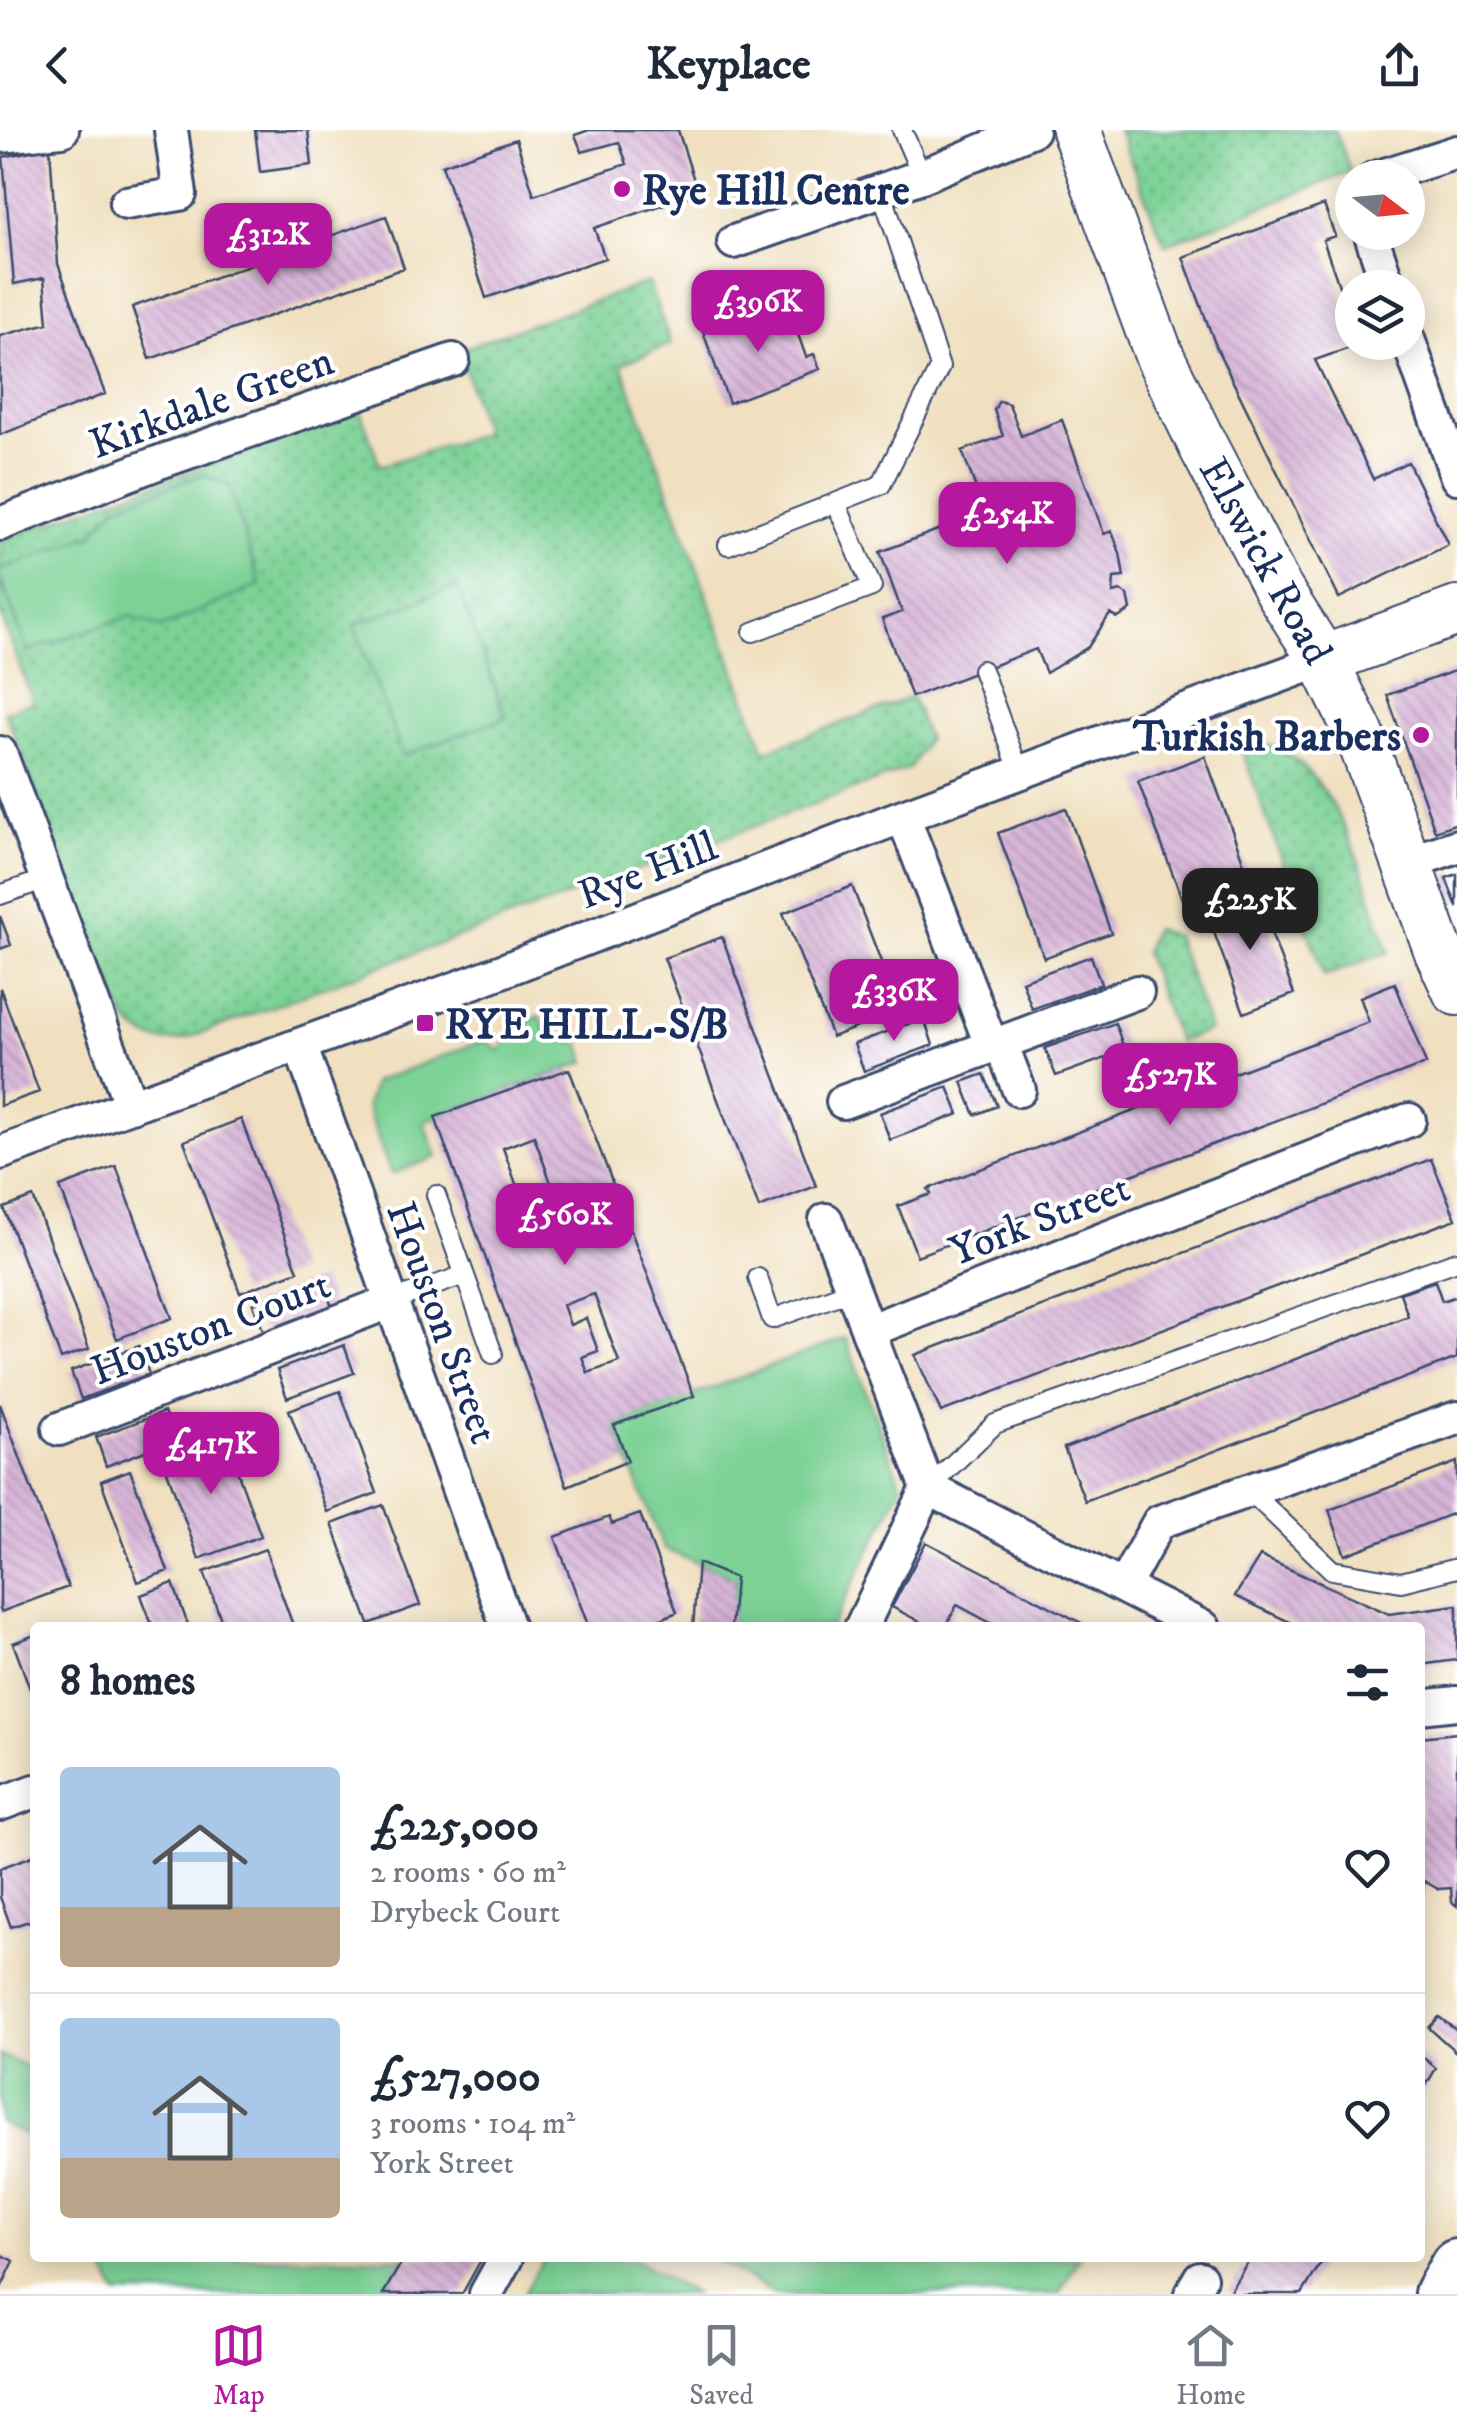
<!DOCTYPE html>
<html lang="en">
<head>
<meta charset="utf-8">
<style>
  body { margin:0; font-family:"IM FELL DW Pica",serif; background:#f2f2f3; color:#1f2937; height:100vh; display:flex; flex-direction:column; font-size:38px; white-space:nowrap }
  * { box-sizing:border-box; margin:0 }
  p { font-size:32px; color:#747a83 }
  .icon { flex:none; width:55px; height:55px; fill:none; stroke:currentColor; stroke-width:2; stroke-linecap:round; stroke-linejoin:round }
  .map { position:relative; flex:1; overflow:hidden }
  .sheet { position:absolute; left:30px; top:1492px; width:1395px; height:640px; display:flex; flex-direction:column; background:#fff; border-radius:10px; box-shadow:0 5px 25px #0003 }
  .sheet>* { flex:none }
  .needle { width:65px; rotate:106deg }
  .fabs { position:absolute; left:1335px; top:30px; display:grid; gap:20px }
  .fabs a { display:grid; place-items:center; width:90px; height:90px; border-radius:50%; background:#fff; box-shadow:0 5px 25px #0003; font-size:50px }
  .price { position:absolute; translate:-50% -85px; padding:0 22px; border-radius:20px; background:#b5179e; color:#fff; font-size:32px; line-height:65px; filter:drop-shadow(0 2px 5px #0008) }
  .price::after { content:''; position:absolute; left:50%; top:60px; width:30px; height:22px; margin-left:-15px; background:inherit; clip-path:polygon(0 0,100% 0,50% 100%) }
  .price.on { background:#222; color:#fff }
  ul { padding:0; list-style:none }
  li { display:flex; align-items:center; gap:30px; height:250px; padding:0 30px }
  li+li { border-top:2px solid #e0e1e3 }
  li span { display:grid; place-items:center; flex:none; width:280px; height:200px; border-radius:10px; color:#555 }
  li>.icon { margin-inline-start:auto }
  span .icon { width:120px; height:120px; fill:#fffc; stroke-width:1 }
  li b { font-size:42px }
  h2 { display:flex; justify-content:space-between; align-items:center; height:120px; padding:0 30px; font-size:42px }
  header { display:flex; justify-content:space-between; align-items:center; height:130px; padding:0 30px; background:#fff; font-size:45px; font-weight:700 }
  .dock { display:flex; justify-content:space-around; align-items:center; height:140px; border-top:2px solid #e0e1e3; background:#fff; font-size:28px; color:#747a83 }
  .dock a { display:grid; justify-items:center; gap:5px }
  .dock .on { color:#b5179e }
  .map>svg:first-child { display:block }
  .grass { fill:url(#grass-dots); stroke:#4c807a; stroke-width:2.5 }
  .green { fill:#7cd195; stroke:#4c807a; stroke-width:2.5 }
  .building { fill:url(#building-back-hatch); fill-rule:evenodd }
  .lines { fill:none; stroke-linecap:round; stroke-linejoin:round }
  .lane-casing { stroke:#3b4a6d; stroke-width:22 }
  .street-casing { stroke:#3b4a6d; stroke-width:38 }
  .secondary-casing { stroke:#3b4a6d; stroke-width:52 }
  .primary-casing { stroke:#3b4a6d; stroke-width:58 }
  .lane { stroke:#fff; stroke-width:18 }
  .street { stroke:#fff; stroke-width:32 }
  .secondary { stroke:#fff; stroke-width:48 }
  .primary { stroke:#fff; stroke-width:52 }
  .poi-dot { fill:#b5179e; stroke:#fff; stroke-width:4 }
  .labels { text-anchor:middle; stroke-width:8; stroke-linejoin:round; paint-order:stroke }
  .poi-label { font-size:42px; font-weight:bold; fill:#1b2f5e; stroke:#fff; text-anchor:start }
  .street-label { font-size:42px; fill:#1b2f5e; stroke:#fff }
</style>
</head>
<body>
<header><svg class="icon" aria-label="back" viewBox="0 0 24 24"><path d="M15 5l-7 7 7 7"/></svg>Keyplace<svg class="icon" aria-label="share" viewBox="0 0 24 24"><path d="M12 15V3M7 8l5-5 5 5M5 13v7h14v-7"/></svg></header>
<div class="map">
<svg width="1457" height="2164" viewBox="0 0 1457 2164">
  <defs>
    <pattern id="grass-dots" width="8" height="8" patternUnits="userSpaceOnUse" patternTransform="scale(2.5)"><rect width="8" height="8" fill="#7cd195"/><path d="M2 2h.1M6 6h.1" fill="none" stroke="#65aa7d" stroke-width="1.8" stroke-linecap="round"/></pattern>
    <pattern id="building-back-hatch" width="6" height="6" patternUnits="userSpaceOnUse" patternTransform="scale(2.5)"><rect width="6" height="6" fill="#d9b6d9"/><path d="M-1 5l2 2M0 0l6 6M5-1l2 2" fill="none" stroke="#af94b3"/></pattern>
  </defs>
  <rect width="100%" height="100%" fill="#fff"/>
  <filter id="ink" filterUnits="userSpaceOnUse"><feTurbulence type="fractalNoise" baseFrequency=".01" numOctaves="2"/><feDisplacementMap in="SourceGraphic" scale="20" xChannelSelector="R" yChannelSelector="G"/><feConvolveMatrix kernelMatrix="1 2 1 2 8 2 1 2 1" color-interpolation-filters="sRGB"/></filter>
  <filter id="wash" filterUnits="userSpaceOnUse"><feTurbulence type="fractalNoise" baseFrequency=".0048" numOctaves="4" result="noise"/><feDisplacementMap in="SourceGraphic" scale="40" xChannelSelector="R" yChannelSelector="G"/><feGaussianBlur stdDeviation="2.25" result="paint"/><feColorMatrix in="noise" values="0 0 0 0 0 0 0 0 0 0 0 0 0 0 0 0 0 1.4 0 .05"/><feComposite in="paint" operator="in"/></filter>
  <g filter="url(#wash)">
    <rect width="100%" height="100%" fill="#f0e0c0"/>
    <path class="grass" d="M1118 0H1335L1351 42 1165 115Z
      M648 152 671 214 621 234 765 621 912 567 927 609 910 638 183 910C158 914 139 908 124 887L5 582 33 572 0 482V410L360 280 380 336 484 303 459 220Z
      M1240 615C1249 615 1261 613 1271 616 1340 641 1367 759 1389 822L1324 846Z
      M1154 799 1175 806 1210 900 1178 912 1144 822Z"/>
    <path class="green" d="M204 344 229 356 260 455 161 498 130 486 28 521 0 448V440L92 405 117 375Z
      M457 456 506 587 403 626 354 495Z
      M540 886 546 901 581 915 586 932 424 991 437 1027 391 1044 366 976 374 952 485 910 500 921 518 894Z
      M845 1208 902 1357 831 1497H731L735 1448 664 1419 614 1295Z
      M0 1925 35 1941V2009L0 1993Z
      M96 2128H404L383 2164H118Z
      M544 2128H632L694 2164H524Z
      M712 2128H711H1079L1058 2164H775Z"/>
    <g id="blocks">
      <path class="building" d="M255 0H308L312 35 260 42Z
        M589 0H678L698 63 594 98 605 128 486 168 442 35 516 9 534 65 627 34 619 12 582 22 575 5Z
        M50 17 58 134 105 264 0 305V206L48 193 44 148 14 154 3 27Z
        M1324 75 1335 106 1323 110 1352 193V212L1364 213 1315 230 1373 349 1408 332 1448 415 1339 468 1217 219 1183 127Z
        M386 86 404 138 150 229 132 177Z
        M790 182 806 227 814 224 820 239 729 273 703 202 755 183 758 194Z
        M999 271 1009 274 1021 306 1062 290 1104 404 1112 401 1120 423 1124 447 1114 448 1113 463 1121 461 1128 465 1131 480 1118 488 1110 484 1088 517 1046 543 1036 519 912 567 882 489 902 482 880 422 985 382 962 321 1003 306 994 280Z
        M1457 540V693L1435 701 1387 565Z
        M1205 626 1251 753 1185 777 1138 651Z
        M1066 678 1111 803 1044 828 998 703Z
        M1457 744V777L1446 748Z
        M852 756 900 881 832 907 783 783Z
        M1256 763 1294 864 1244 883 1206 781Z
        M0 786 11 815 0 819Z
        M722 807 816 1056 759 1078 664 828Z
        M1091 826 1101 854 1032 879 1022 851Z
        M1395 853 1426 934 917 1126 898 1076 931 1064 928 1059 1369 892 1360 867Z
        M0 858 39 962 0 976Z
        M924 888 933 915 864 941 854 914Z
        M1115 893 1125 921 1056 946 1045 918Z
        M569 939 694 1266 614 1295 628 1331 567 1356 435 987ZM534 1006 559 1075 528 1087 503 1018ZM594 1164 619 1232 588 1243 582 1227 598 1221 586 1188 570 1195 563 1175Z
        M984 944 997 976 975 985 962 952Z
        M948 957 959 984 890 1010 880 983Z
        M241 989 298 1141 240 1163 184 1011Z
        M1431 1029 1456 1089 941 1282 915 1225Z
        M116 1036 172 1188 117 1209 60 1057Z
        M33 1067 89 1219 61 1229 4 1078Z
        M322 1149 332 1177 264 1203 253 1174Z
        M1435 1151 1442 1171 1457 1166V1228L1085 1371 1064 1318 1408 1186 1400 1163Z
        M344 1215 354 1243 287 1268 277 1240Z
        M139 1216 149 1244 81 1269 71 1241Z
        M340 1261 377 1363 327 1382 289 1280Z
        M0 1274 68 1457 1 1482 0 1479Z
        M164 1282 174 1310 106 1336 96 1307Z
        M224 1305 261 1406 199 1429 162 1327Z
        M1457 1332V1382L1345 1425 1329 1380Z
        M130 1340 168 1441 138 1452 101 1351Z
        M383 1375 420 1475 369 1494 332 1394Z
        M640 1384 677 1482 641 1498H589L555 1407 609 1387 612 1394Z
        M926 1412 1091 1498H1000L957 1475 945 1498H932L892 1477Z
        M265 1419 294 1498H224L204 1442Z
        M1260 1426 1389 1484 1457 1475V1530L1420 1535V1498H1302L1235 1466Z
        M698 1433 735 1448 731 1498H693Z
        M173 1453 189 1498H153L141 1465Z
        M35 1505V1572L13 1513Z
        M1457 1603V1776L1452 1772 1451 1758 1438 1759 1424 1751 1423 1765H1420V1607Z
        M35 1725V1789L11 1797 0 1767V1738Z
        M1439 1887 1457 1901V1923L1429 1898Z
        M1420 1925 1436 1938 1420 1966Z
        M0 2124 14 2131 0 2160Z
        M404 2128H482L462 2164H383Z
        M1250 2128H1324L1302 2164H1228Z"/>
    </g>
  </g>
  <g filter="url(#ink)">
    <use href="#blocks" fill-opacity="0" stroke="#3b4a6d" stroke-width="2.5"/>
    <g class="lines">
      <g class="lane-casing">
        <path id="lane" d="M902 0 922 46
          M728 415 881 355 940 237 881 60
          M753 502 872 457 836 373
          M982 540 1020 643
          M0 765 46 749
          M436 1065 493 1224
          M758 1148 772 1189 853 1160
          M392 1171 464 1145
          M928 1358 995 1294 1457 1131
          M1249 1360 1332 1440 1401 1452 1457 1438"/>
      </g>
      <g class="street-casing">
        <path id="street" d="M0 6 62 0
          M1375 48 1457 22
          M126 73 180 64 171 0
          M1370 102 1389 158
          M734 112 922 46 1032 0
          M1408 209 1457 347
          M0 394 157 333 453 230
          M0 623 131 976
          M903 686 992 917
          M1408 733 1457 716
          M1001 913 1019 960
          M300 915 508 1498
          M843 972 1137 862
          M0 1023 476 851 903 686 1323 530
          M826 1090 928 1358 1204 1498
          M868 1201 1409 990
          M59 1299 392 1171
          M1123 1457 1159 1392 1457 1288
          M861 1498 928 1358
          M1420 1577 1457 1573
          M0 1674 35 1661
          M486 2164 506 2128
          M1191 2164 1200 2148"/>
      </g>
      <g class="secondary-casing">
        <path id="secondary" d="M1076 0 1159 225 1203 316 1279 461 1323 530 1359 603 1439 822 1457 861
          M1323 530 1457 481"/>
      </g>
      <g class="primary-casing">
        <path id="primary" d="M1441 2164 1457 2136"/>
      </g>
      <use href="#lane" class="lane"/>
      <use href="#street" class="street"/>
      <use href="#secondary" class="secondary"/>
      <use href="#primary" class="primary"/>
    </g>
  </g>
  <g class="poi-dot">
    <circle cx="622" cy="59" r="10"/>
    <circle cx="1421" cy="605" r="10"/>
    <rect x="415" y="883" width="20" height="20" rx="5"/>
  </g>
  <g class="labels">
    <g class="poi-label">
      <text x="642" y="74">Rye Hill Centre</text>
      <text x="1401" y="620" text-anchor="end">Turkish Barbers</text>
      <text x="445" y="908">RYE HILL-S/B</text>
    </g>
    <g class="street-label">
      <text transform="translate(211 271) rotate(-20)" y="15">Kirkdale Green</text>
      <text transform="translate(1267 430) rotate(61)" y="15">Elswick Road</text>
      <text transform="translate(647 739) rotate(-21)" y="15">Rye Hill</text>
      <text transform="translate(1039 1088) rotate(-21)" y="15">York Street</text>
      <text transform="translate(444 1192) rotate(70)" y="15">Houston Street</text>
      <text transform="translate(210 1196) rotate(-21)" y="15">Houston Court</text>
    </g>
  </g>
</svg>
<div class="fabs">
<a><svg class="needle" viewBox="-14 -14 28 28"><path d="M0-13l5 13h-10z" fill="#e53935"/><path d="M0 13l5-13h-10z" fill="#747a83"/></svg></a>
<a><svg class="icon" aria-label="layers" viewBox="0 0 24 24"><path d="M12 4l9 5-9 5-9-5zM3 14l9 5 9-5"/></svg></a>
</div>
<b class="price" style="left:268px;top:158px">£312K</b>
<b class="price" style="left:758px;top:225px">£396K</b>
<b class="price" style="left:1007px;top:437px">£254K</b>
<b class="price on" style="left:1250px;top:823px">£225K</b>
<b class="price" style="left:894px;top:914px">£336K</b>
<b class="price" style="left:1170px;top:998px">£527K</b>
<b class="price" style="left:565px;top:1138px">£560K</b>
<b class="price" style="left:211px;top:1367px">£417K</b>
<section class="sheet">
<h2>8 homes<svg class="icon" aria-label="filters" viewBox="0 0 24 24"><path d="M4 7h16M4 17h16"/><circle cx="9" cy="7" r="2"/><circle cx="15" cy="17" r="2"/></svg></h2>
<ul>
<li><span style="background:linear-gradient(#a9c7e8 70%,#b9a48a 0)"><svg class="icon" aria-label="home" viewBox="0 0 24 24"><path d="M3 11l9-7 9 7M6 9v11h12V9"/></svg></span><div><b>£225,000</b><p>2 rooms · 60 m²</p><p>Drybeck Court</p></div><svg class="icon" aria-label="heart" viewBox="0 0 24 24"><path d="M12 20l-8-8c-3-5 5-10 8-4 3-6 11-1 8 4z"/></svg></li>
<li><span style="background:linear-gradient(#a9c7e8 70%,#b9a48a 0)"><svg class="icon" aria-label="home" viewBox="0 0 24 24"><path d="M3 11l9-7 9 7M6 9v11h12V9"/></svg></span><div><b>£527,000</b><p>3 rooms · 104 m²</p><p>York Street</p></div><svg class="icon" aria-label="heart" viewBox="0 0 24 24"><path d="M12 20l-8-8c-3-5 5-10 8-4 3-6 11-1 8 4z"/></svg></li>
</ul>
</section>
</div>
<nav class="dock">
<a class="on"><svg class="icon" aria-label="map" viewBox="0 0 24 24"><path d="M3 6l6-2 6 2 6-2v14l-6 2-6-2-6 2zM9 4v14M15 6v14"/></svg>Map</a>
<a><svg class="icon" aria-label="saved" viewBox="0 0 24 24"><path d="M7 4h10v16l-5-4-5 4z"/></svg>Saved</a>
<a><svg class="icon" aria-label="home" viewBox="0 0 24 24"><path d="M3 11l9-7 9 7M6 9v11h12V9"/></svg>Home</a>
</nav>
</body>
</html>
